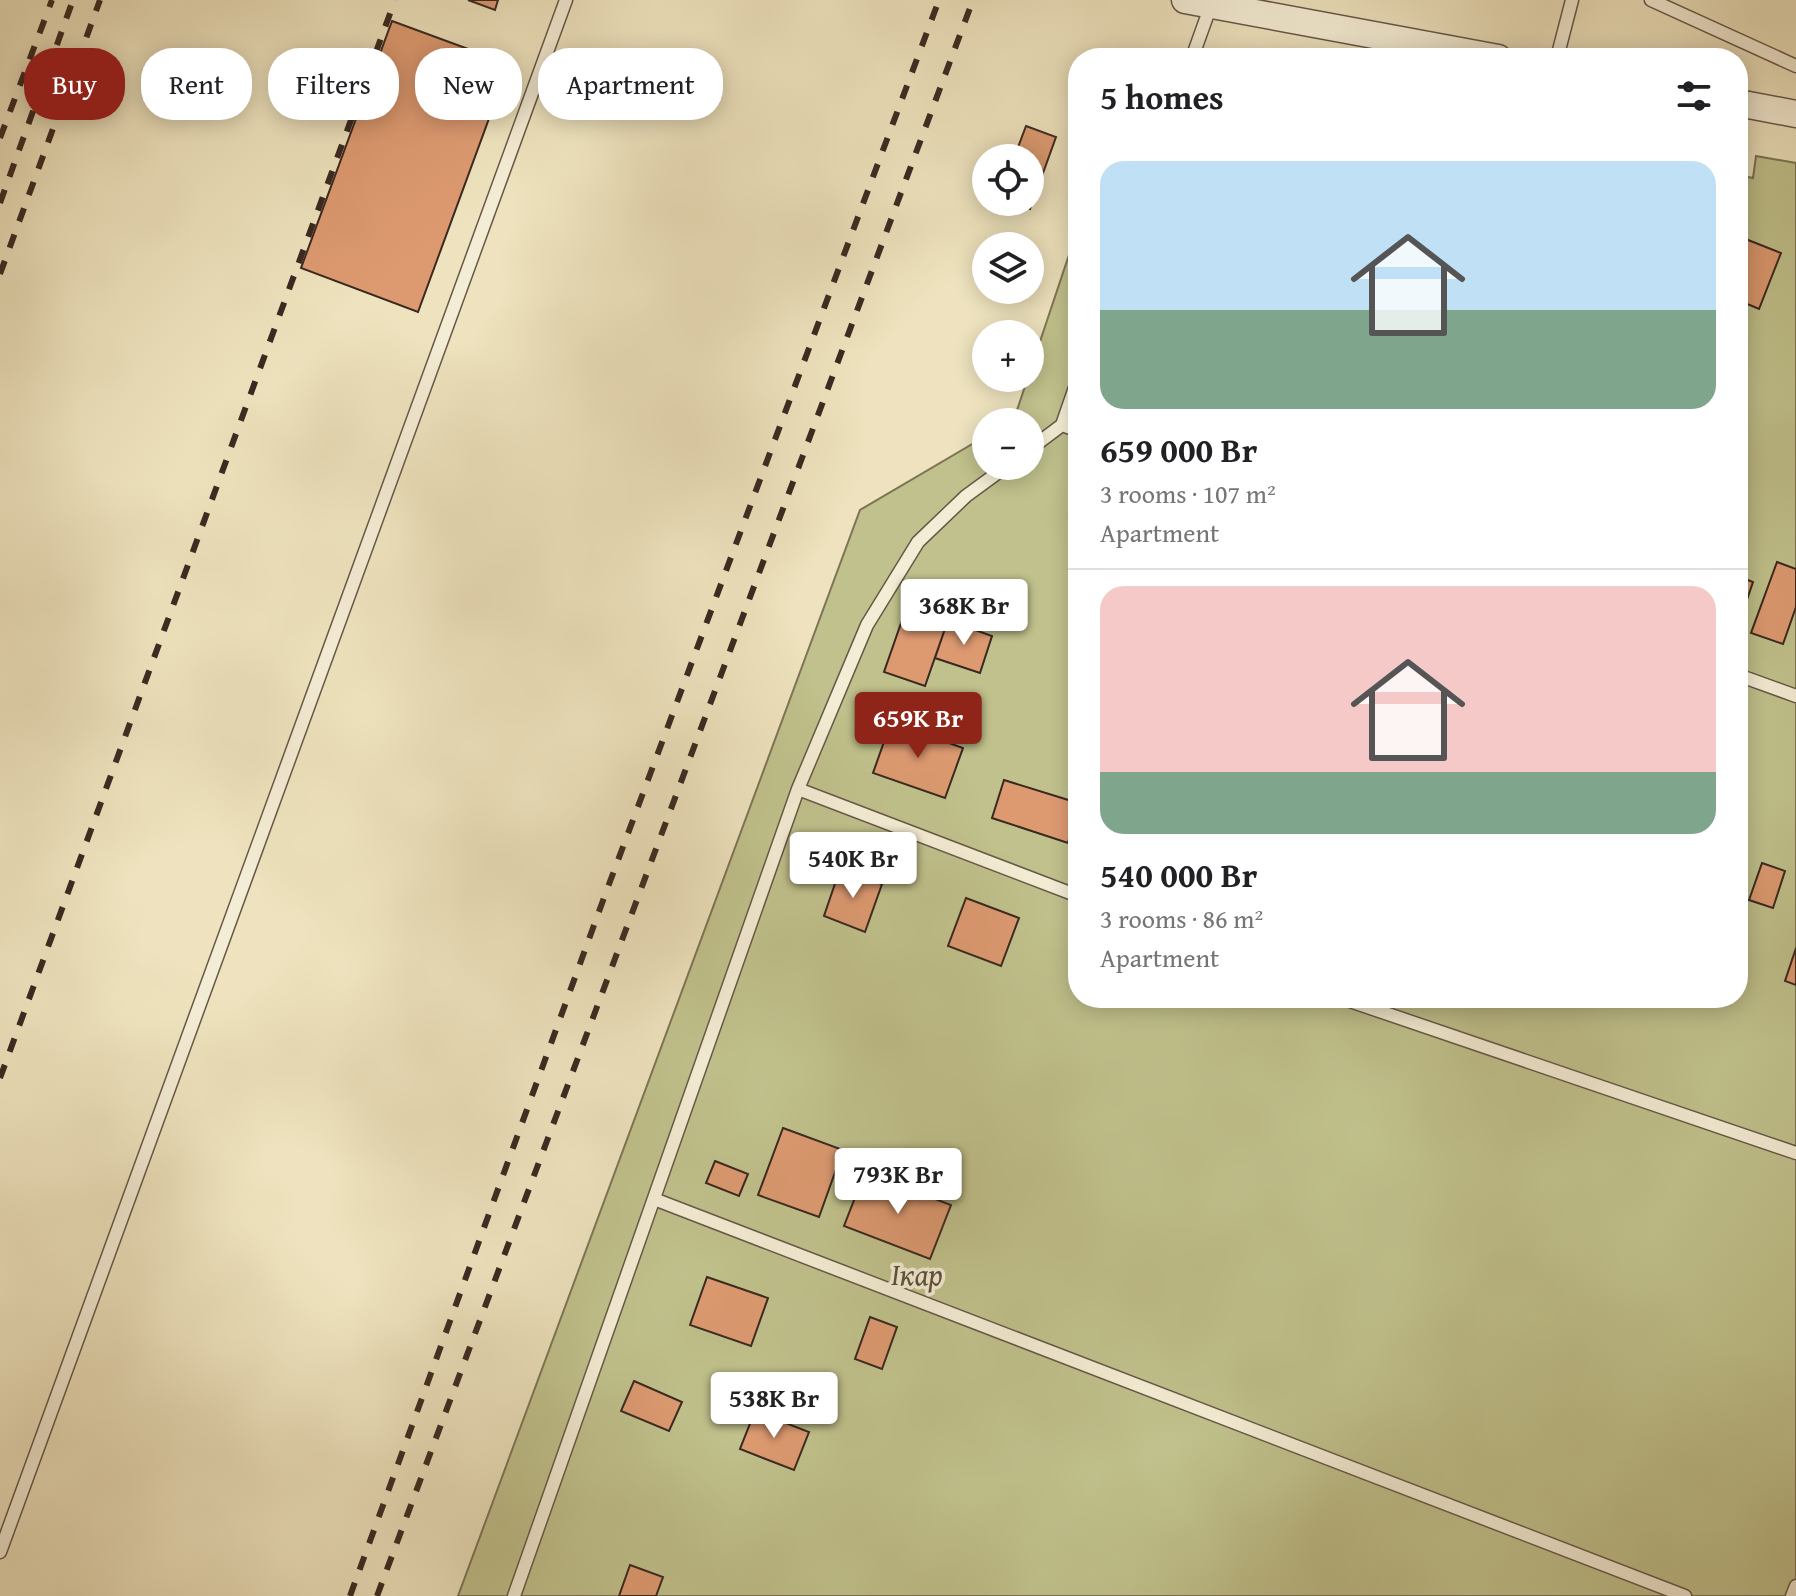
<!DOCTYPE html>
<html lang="en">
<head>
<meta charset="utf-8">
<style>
  body { margin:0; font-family:"Gentium Book Plus",serif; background:#f6f6f6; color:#202124; height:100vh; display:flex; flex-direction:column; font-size:30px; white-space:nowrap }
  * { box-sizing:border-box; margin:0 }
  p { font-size:26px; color:#757577 }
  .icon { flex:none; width:44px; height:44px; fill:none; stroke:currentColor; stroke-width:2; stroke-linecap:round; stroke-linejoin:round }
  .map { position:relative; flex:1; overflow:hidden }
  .details { position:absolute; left:1068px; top:48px; width:680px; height:960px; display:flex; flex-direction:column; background:#fff; border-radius:32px; box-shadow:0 4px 20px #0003 }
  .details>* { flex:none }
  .banner { position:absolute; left:24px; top:48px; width:760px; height:72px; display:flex; gap:16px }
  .buttons { position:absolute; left:972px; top:144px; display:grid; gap:16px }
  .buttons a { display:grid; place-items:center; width:72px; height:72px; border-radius:50%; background:#fff; box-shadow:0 4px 20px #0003; font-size:40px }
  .price { position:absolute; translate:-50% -68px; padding:0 18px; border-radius:8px; background:#fff; color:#222; font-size:26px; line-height:52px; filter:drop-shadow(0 2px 4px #0008) }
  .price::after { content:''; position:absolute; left:50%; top:48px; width:24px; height:18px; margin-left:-12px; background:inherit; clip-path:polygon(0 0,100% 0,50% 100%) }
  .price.active { background:#8f2418; color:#fff }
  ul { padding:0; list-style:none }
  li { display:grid; align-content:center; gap:16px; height:424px; padding:0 32px }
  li+li { border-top:2px solid #e0e0e0 }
  li span { display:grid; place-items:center; height:248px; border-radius:24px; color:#555 }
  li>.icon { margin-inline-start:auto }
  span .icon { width:144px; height:144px; fill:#fffc; stroke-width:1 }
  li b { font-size:34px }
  h2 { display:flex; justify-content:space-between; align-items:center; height:96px; padding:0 32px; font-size:34px }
  .pill { padding:0 28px; border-radius:32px; background:#fff; box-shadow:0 4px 20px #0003; font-size:28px; line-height:72px }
  .pill.active { background:#8f2418; color:#fff }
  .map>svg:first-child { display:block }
  .green { fill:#c0c18c; stroke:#7d7556; stroke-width:2 }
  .building { fill:#dd9a71; stroke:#3a2921; stroke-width:2 }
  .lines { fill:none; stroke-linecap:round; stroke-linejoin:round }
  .service-casing { stroke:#675848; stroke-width:15 }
  .minor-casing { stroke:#675848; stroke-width:29 }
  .service { stroke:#f4edd5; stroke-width:12 }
  .minor { stroke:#f4edd5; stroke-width:26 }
  .rail { stroke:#3a2921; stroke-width:6; stroke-dasharray:14 14; stroke-linecap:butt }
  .labels { text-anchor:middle; stroke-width:7; stroke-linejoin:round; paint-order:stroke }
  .park-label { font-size:30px; font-style:italic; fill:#5c4f3c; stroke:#f4edd5 }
</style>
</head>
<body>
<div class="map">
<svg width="1796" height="1596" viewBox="0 0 1796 1596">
  <rect width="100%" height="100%" fill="#eee3be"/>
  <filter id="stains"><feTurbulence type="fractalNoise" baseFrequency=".0025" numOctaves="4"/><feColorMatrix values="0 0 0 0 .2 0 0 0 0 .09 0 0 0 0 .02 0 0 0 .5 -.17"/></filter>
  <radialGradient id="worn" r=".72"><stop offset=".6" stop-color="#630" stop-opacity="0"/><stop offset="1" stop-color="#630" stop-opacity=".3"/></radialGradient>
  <path class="green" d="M1756 156 1796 163V1596H458L860 510 986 436V466H1030V422H1009L1014 419 1078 228V998H1738V175L1753 178Z"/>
  <path class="building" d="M468 0H498L495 10Z
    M392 21 509 64 418 312 301 268Z
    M1026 126 1056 137 1030 209 1011 202H1030V158H1014Z
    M1738 236 1781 253 1759 309 1738 300Z
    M1777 562 1796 569V607L1783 644 1751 633Z
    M1738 576 1753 582 1738 626Z
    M907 606 948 620 925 686 884 672Z
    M948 620 992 636 980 673 935 658Z
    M891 722 963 748 945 798 873 773Z
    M1004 780 1078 803 1068 843 992 818Z
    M1762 863 1785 871 1773 908 1749 900Z
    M840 869 882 884 865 932 824 916Z
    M966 898 1019 918 1001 966 948 946Z
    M1796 948V985L1785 981Z
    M783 1128 843 1150 819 1217 758 1195Z
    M715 1161 748 1174 739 1196 706 1183Z
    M865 1172 951 1205 930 1259 844 1226Z
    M707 1277 768 1298 751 1346 690 1325Z
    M870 1317 897 1327 882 1369 855 1359Z
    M634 1381 682 1402 669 1431 621 1411Z
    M755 1411 809 1432 794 1470 740 1449Z
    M630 1565 663 1577 656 1596H619Z"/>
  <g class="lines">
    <g class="service-casing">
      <path id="service" d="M1651 0 1796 66
        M1192 58 1211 5
        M1557 58 1572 0
        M1062 425 1078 431
        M1030 449 1062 425 1078 379
        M1738 675 1796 696
        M798 789 1078 896
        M1341 998 1796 1153
        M654 1199 1685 1596
        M0 1552 566 0
        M514 1596 798 789 867 625 918 542 966 496 1007 466
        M1792 1596 1796 1586"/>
    </g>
    <g class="minor-casing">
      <path id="minor" d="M1185 0 1498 58
        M1738 103 1796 114"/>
    </g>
    <use href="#service" class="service"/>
    <use href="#minor" class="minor"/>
    <path class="rail" d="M0 138 52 0
      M0 203 73 0
      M0 274 100 0
      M0 1078 395 0
      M350 1596 605 895 939 0
      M377 1596 973 0"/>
  </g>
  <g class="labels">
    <g class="park-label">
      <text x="917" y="1285">Ікар</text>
    </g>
  </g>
  <rect width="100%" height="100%" filter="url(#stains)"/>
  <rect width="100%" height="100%" fill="url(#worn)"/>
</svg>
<div class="buttons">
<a><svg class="icon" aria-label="locate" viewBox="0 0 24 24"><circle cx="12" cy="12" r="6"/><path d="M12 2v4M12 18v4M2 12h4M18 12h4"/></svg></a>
<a><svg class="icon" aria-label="layers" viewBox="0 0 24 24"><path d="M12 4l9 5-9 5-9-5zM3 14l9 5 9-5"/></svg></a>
<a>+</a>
<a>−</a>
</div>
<b class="price" style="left:964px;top:647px">368K Br</b>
<b class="price active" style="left:918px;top:760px">659K Br</b>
<b class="price" style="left:853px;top:900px">540K Br</b>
<b class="price" style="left:898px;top:1216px">793K Br</b>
<b class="price" style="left:774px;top:1440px">538K Br</b>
<div class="banner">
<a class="pill active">Buy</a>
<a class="pill">Rent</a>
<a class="pill">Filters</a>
<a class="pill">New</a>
<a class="pill">Apartment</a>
</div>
<section class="details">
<h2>5 homes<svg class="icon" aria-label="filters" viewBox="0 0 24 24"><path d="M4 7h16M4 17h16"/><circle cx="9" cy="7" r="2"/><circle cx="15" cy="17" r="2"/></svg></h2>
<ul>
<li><span style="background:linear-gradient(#bfe0f5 60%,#7fa58c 0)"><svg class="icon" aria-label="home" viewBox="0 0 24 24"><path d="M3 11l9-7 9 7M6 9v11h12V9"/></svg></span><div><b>659 000 Br</b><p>3 rooms · 107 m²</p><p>Apartment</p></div></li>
<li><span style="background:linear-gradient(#f6c9c9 75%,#7fa58c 0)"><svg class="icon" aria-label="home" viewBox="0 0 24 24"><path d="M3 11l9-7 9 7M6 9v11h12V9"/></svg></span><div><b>540 000 Br</b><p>3 rooms · 86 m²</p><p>Apartment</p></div></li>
</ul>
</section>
</div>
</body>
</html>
